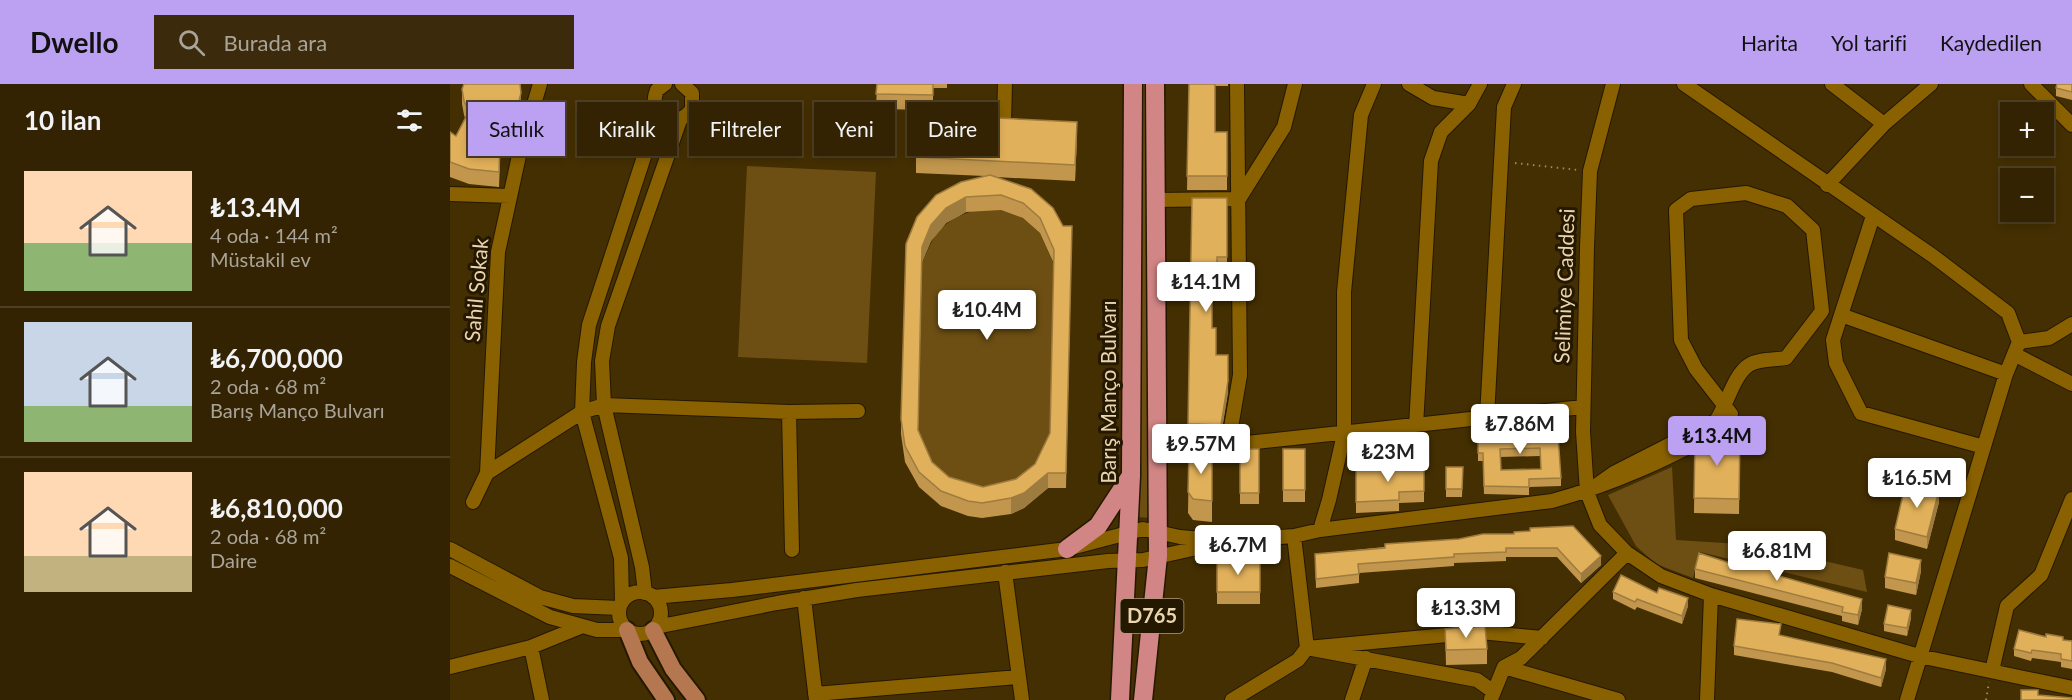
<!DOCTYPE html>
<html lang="tr">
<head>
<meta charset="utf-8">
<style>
  body { margin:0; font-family:Lato,sans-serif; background:#3b2b0c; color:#f1f3f6; height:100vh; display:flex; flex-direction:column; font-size:22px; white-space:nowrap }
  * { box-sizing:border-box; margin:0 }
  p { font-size:20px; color:#a9a499 }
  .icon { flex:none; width:33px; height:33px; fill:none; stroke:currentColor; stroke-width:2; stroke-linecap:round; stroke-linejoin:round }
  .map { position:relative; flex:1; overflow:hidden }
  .side { display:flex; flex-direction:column; background:#332302; width:450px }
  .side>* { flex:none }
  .top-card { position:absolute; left:18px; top:18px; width:570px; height:54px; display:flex; gap:12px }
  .fabs { position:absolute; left:1550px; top:18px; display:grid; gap:12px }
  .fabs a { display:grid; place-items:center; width:54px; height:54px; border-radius:0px; background:#332302; box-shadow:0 3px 9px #0003,0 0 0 2px #4e4024; font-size:30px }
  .price { position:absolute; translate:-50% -51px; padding:0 14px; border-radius:6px; background:#fff; color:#222; font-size:20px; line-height:39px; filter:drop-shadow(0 2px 3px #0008) }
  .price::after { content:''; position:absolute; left:50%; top:36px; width:18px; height:14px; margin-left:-9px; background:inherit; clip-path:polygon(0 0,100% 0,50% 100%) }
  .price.selected { background:#bca0f2; color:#111 }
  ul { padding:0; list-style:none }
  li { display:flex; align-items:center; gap:18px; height:150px; padding:0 24px }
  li+li { border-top:2px solid #4e4024 }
  li span { display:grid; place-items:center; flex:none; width:168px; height:120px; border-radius:0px; color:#555 }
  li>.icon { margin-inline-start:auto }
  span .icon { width:72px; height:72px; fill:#fffc; stroke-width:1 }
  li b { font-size:26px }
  h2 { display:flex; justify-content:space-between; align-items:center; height:72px; padding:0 24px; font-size:26px }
  .chip { padding:0 21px; border-radius:0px; background:#332302; box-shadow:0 3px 9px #0003,0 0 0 2px #4e4024; font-size:21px; line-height:54px }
  .chip.selected { background:#bca0f2; color:#111 }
  header { display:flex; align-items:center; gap:36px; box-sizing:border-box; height:84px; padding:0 30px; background:#bca0f2; color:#111 }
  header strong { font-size:28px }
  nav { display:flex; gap:33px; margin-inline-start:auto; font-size:21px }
  .search { width:420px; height:54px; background:#3b2b0c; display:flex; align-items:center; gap:15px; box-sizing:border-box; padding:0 21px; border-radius:0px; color:#a9a499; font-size:22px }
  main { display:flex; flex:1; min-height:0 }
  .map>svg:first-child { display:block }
  .green { fill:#6d4f13 }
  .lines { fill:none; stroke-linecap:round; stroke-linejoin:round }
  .minor-casing { stroke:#251801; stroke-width:16 }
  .major-casing { stroke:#251801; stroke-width:20 }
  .highway-casing { stroke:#251801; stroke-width:21 }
  .path { stroke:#9d885f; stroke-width:2; stroke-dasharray:1.5 4.5; stroke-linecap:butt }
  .minor { stroke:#896100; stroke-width:14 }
  .major { stroke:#b4774f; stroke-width:16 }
  .highway { stroke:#d18584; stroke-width:18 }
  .wall { fill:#c2974d; fill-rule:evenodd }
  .shaded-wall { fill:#9e7b3f }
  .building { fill:#e1b05a; stroke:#9e7b3f; stroke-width:1.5; fill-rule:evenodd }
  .labels { text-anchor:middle; stroke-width:6; stroke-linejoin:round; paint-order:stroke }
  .shield { fill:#251801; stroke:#b09c7c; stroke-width:1.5 }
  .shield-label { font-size:20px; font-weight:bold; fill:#ebd5b0 }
  .street-label { font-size:21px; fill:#ebd5b0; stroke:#251801 }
</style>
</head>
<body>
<header>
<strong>Dwello</strong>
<div class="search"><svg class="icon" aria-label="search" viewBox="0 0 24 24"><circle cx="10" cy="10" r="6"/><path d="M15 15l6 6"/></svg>Burada ara</div>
<nav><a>Harita</a><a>Yol tarifi</a><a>Kaydedilen</a></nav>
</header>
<main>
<section class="side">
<h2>10 ilan<svg class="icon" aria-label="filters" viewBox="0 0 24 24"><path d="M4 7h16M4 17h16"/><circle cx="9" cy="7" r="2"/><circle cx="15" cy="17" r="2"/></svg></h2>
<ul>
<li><span style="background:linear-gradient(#ffd9b3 60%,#8fb573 0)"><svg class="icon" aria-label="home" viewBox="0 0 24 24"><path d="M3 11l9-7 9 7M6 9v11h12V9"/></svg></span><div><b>₺13.4M</b><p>4 oda · 144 m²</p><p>Müstakil ev</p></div></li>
<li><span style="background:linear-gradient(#c9d6e8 70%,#8fb573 0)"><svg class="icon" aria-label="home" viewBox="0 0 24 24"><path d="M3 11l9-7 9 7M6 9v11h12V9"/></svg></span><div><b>₺6,700,000</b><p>2 oda · 68 m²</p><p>Barış Manço Bulvarı</p></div></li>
<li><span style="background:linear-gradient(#ffd9b3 70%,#c2b280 0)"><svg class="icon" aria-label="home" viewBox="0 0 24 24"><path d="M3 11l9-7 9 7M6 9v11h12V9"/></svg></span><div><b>₺6,810,000</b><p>2 oda · 68 m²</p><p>Daire</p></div></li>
</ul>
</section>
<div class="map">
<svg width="1622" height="616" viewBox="0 0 1622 616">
  <rect width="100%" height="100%" fill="#442f02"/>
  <path class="green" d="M692 0H701L703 434 687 433 692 293Z
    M297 82 426 88 417 279 288 273Z
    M528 125 551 126 573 134 590 149 604 181 601 353 585 395 510 413 468 361 472 178 487 147 506 133Z
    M1222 383 1226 456 1306 461 1413 486 1417 508 1250 468 1243 494 1206 480 1186 462 1158 411Z"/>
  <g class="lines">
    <g class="minor-casing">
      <path id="minor" d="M215 0 207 6C196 32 226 48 242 25V9L232 0
        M959 0 983 14 1019 20
        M1163 0 1140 87 1137 163 1133 348 1137 408 1150 441 1177 469 1211 492 1261 511 1469 572 1622 604
        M1234 0 1483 172 1558 229 1569 258 1556 290 1457 616
        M1382 0 1434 40
        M1581 0 1622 41
        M554 37 555 0
        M1377 101 1434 40 1481 0
        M0 110 60 112
        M705 116 789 115 834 43 845 0
        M1423 132 1383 256 1386 279 1411 329 1534 363
        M1391 231 1556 290
        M1569 258 1599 254 1622 240
        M1564 270 1622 300
        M339 328 342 466
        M1037 333 1054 23 1064 0
        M966 342 981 77 991 48 1019 20 1030 0
        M778 361 1133 323
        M709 371 778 361 790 291 787 0
        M37 389 132 328 154 321 339 328 408 327
        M23 418 37 389 48 168 70 67 90 0
        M870 446 879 416 894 350V208L911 31 924 0
        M844 452 857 564 1027 596 1044 608
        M0 465 90 513 123 522 169 524
        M0 482 100 533 147 546H177
        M555 488 572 616
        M169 529a21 21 0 1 1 42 0a21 21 0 1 1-42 0Z
        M195 509 192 483 154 321 152 277 158 242 230 36
        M203 513 282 506 617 465 693 445 730 453 762 456
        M354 514 366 616
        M172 518 171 474 132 328 134 278 139 241 208 30
        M206 543 327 519 407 506 658 477 693 476 779 457 844 452 870 446 1102 417C1167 399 1217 375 1275 344L1281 330 1246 285 1231 256 1226 126 1241 115 1296 109 1337 122 1363 146 1372 227 1336 274C1325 276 1308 275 1299 281 1284 290 1277 321 1266 337L1164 389 1137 408
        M81 563 92 616
        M0 583 81 563 130 543
        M1054 583 1168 616
        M1542 587 1557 522 1591 491 1622 415
        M365 610 569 593
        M1041 615 1054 583 1071 574 1177 469
        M782 616 848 576 857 564 1030 548 1092 554
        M902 616 916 574
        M1257 616 1261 511"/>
    </g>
    <g class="major-casing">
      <path id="major" d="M177 546 190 578 216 616
        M203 546 223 585 247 616"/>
    </g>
    <g class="highway-casing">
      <path id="highway" d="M617 465 648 442 680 393
        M670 616 681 392 683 0
        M693 616 708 472 705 0"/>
    </g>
    <path class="path" d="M1065 79 1128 86
      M1536 616 1539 598"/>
    <use href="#minor" class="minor"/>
    <use href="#major" class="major"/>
    <use href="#highway" class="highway"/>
  </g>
  <path class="wall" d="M427 0H497V4H483V26L426 25Z
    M739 0H778V2H765V48H777V106H737Z
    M1622 0V16L1606 12V4Z
    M12 5 71 24 68 35 61 44 51 50 49 103 19 100 0 93V48L6 52 15 34 14 31 12 20Z
    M627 53 625 97 545 93 613 142H622L616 404H598L574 424 561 430 532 434 518 432 491 422 469 403 455 378 451 350V335L456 160 535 92 466 89V73ZM551 126 573 134 590 149 604 180 600 349 585 380 566 395 533 403 499 393 482 378 468 347 472 178 481 157 496 139 516 128Z
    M742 114H777V184H767V214H762V244L766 271 778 308 771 351H738Z
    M1088 344 1111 394V402L1079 403V411H1076L1034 410 1033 377H1028V347ZM1090 372 1091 385 1051 386 1050 373Z
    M1290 352 1289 430 1244 429 1245 355Z
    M790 365H809V420H790Z
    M833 365H855V418H833Z
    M762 366V438L743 436 738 429 739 367Z
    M974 381V418L949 419V427L906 429V386L957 385Z
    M996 383H1013L1012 413H996Z
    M1489 418 1477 465 1445 456V445Z
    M1064 448 1151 481 1131 499 1107 473H1056V477L1004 479V482L909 489V499L866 504 865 470 1064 450Z
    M767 476H810V520H767Z
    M1295 484 1331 492 1412 525 1408 541 1392 537V532L1245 494V485Z
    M1471 487 1466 511 1435 504V493Z
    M1163 508 1207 509 1238 522 1232 540 1187 523 1185 526 1163 515Z
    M1461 534 1457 552 1434 547V540Z
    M995 545 1037 565V580L996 581Z
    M1330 551 1436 585 1431 603 1382 588 1284 571V562Z
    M1596 553 1622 557V585L1611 583V578L1582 574 1581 577 1564 572V565Z"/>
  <path class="shaded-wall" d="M71 9V24L68 35 61 44 51 50 49 103 51 35Z
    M627 38V53L625 97V81Z
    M516 113V128L496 139 481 157 472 178V163L481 141 496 124Z
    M778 271V308L771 351V341Z
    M598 389V404L574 424 561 430V414Z
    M1489 406V418L1477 465V453Z
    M1151 472V481L1131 499V490Z
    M1471 476V487L1466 511V499Z
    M1238 514V522L1232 540V532Z
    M1412 515V525L1408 541V531Z
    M1461 526V534L1457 552V544Z
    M1436 575V585L1431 603V594Z"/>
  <path class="building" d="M14 0H70L71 9 68 21 61 30 51 35 49 88 19 85 0 78V48L6 52 19 27 14 17 12 5Z
    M427 0H483V11L426 10Z
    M739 0H765V48H777V92H737Z
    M1607 0H1622V8L1606 4Z
    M468 30 627 38 625 81 466 73Z
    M540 91 581 105 603 124 613 142H622L616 389H598L574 409 561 414 532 419 518 417 491 407 469 388 455 362 451 335 456 160 467 133 486 111 511 98ZM551 111 573 119 590 134 604 166 600 349 585 380 566 395 533 403 499 393 482 378 468 346 472 163 481 141 496 124 516 113Z
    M742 114H777V173H767V203H762V244H766V271H778V297L771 341 738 340Z
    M1107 337 1111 394 1079 395V403H1076L1034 402 1033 369H1028V347L1089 344 1088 338ZM1090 364 1091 385 1051 386 1050 365Z
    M1250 352H1290L1289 415 1244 414 1245 355Z
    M790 365H809V409H790Z
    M833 365H855V406H833Z
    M762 366V417L743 415 738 408 739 367Z
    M974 381V407L949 408V416L906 418V386L957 385V382Z
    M996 383H1013L1012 405H996Z
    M1456 398 1489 406 1477 453 1445 445Z
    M1123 442 1151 472 1131 490 1107 464H1056V468L1004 470V473L908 480 909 490 866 495 865 470 935 464V460L1009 455 1033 450H1064V448L1080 447V444Z
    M1249 469 1295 484 1297 476 1331 485 1329 492 1412 515 1408 531 1392 528 1393 523 1245 485Z
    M1439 469 1471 476 1466 499 1435 493Z
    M767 476H810V508H767Z
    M1171 491 1207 509 1209 504 1238 514 1232 532 1187 515 1185 518 1163 508Z
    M1438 521 1461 526 1457 544 1434 540Z
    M1287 535 1331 540 1329 551 1436 575 1431 594 1382 579 1284 562Z
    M1035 542 1037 565 996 566 995 545Z
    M1569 546 1596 553V550L1613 553V556L1622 557V577L1611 575V570L1582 566 1581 569 1564 565Z
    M1571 606H1588V611L1622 614V616H1571Z"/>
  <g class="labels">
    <rect class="shield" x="670.5" y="515" width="63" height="34" rx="4.5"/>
    <g class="shield-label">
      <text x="702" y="539">D765</text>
    </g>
    <g class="street-label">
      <text transform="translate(1115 202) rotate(-88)" y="7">Selimiye Caddesi</text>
      <text transform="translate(27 206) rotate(-85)" y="7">Sahil Sokak</text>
      <text transform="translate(659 308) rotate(-90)" y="7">Barış Manço Bulvarı</text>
    </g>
  </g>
</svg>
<div class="fabs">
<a>+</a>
<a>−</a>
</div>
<b class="price" style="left:756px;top:229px">₺14.1M</b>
<b class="price" style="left:537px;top:257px">₺10.4M</b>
<b class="price" style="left:1070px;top:371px">₺7.86M</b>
<b class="price selected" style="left:1267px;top:383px">₺13.4M</b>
<b class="price" style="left:751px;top:391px">₺9.57M</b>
<b class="price" style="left:938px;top:399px">₺23M</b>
<b class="price" style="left:1467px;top:425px">₺16.5M</b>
<b class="price" style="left:788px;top:492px">₺6.7M</b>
<b class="price" style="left:1327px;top:498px">₺6.81M</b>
<b class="price" style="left:1016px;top:555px">₺13.3M</b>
<div class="top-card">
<a class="chip selected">Satılık</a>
<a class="chip">Kiralık</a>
<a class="chip">Filtreler</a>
<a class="chip">Yeni</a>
<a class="chip">Daire</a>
</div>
</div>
</main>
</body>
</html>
